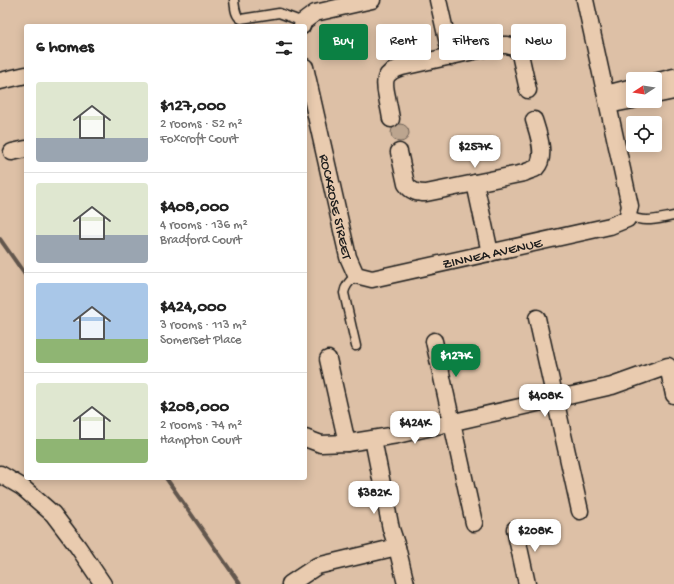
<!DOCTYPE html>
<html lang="en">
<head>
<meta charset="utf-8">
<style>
  body { margin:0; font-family:"Gochi Hand",sans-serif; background:#f6f6f6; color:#222; height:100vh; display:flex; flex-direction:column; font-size:15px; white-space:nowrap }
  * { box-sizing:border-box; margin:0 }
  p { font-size:13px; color:#767676 }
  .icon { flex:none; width:22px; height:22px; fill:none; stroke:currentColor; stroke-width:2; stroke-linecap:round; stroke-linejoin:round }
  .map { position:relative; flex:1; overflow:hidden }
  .panel { position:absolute; left:24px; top:24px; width:283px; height:456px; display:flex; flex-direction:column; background:#fff; border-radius:4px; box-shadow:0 2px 10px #0003 }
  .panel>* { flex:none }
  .top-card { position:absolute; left:319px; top:24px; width:295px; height:36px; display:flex; gap:8px }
  .needle { width:26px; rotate:258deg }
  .fabs { position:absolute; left:626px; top:72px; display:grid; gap:8px }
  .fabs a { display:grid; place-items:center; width:36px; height:36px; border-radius:4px; background:#fff; box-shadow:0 2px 10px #0003; font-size:20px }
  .price { position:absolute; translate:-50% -34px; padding:0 9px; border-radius:8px; background:#fff; color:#222; font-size:13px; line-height:26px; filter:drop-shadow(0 1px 2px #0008) }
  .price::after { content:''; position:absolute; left:50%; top:24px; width:12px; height:9px; margin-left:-6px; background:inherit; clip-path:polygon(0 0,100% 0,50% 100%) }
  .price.on { background:#0b8043; color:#fff }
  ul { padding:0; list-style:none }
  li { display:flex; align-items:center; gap:12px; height:100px; padding:0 12px }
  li+li { border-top:1px solid #e0e0e0 }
  li span { display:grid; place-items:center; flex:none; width:112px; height:80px; border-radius:4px; color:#555 }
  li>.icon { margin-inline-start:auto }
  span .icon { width:48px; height:48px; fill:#fffc; stroke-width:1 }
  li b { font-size:17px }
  h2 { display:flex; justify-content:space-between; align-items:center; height:48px; padding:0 12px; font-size:17px }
  .chip { padding:0 14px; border-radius:4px; background:#fff; box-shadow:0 2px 10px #0003; font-size:14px; line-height:36px }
  .chip.on { background:#0b8043; color:#fff }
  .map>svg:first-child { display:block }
  .green { fill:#bca58f; stroke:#6c6056 }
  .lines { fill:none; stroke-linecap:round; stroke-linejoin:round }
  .stream { stroke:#62574e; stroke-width:4 }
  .lane-casing { stroke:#1c1c1c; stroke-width:11 }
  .street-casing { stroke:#1c1c1c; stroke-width:19 }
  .lane { stroke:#e9cbaf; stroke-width:8 }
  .street { stroke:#e9cbaf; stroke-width:16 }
  .labels { text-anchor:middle; stroke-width:3; stroke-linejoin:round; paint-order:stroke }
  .street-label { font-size:14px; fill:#1c1c1c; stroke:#e9cbaf }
</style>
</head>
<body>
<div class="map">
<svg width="674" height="584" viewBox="0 0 674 584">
  <rect width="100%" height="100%" fill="#ddc0a6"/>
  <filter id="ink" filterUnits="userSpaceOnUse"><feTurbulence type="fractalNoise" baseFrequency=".025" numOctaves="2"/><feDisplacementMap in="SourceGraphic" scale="8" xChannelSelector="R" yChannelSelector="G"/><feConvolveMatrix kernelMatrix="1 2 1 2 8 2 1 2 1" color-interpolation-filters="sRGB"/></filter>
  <g filter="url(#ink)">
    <path class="green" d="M391 133a9 9 0 1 1 18 0a9 9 0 1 1-18 0Z"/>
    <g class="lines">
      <path class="stream" d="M0 239 26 276
        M166 478 240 584"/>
      <g class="lane-casing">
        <path id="lane" d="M234 0C235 7 235 16 241 19L279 13 303 22
          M628 215C644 224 657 219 674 216
          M356 275C351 280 345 285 344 293L356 346"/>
      </g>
      <g class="street-casing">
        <g id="street">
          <path d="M438 0 451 57"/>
          <path d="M302 26 303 22 315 13 372 0"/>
          <path id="s1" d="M305 67 348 257 356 275 372 279 610 226 627 219 630 206 585 0"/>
          <path d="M0 81 26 75"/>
          <path d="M655 82 674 77"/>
          <path d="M606 94 633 87"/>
          <path d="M655 95 674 91"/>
          <path d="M608 105 633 100"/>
          <path d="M391 119C390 111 388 104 387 97 383 79 384 73 402 67L501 45H507L514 47 520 54 528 90"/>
          <path d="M12 152 26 149"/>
          <path d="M399 152 406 184C411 192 418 193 426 193L524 173C527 171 533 170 536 168 547 157 538 133 534 120"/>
          <path d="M475 183 490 253"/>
          <path d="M537 318 580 511"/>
          <path d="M434 341 474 523"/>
          <path d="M328 359 347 443"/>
          <path d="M305 438 321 444 347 443 397 435 612 386 668 366 674 395"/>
          <path d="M373 439 391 529 397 547 406 584"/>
          <path d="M0 474 22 487 53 514 78 547 103 584"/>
          <path d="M515 529 527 584"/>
          <path d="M290 584 317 566 397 547"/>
        </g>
      </g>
      <use href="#lane" class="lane"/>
      <use href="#street" class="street"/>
    </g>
  </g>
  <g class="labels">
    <g class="street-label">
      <text dy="5" stroke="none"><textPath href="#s1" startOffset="143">ROCKROSE STREET</textPath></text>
      <text dy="5" stroke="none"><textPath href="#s1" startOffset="354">ZINNEA AVENUE</textPath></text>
    </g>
  </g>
</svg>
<div class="fabs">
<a><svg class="needle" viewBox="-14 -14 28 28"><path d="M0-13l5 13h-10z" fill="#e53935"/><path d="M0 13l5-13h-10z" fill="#767676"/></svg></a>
<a><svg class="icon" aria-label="locate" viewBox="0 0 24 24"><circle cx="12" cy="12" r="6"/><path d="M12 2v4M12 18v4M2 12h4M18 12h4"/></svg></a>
</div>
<b class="price" style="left:475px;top:169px">$257K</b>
<b class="price on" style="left:456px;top:378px">$127K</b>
<b class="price" style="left:545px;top:418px">$408K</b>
<b class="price" style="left:415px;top:445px">$424K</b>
<b class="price" style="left:374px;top:515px">$382K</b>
<b class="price" style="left:535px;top:553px">$208K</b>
<div class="top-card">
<a class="chip on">Buy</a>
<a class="chip">Rent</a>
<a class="chip">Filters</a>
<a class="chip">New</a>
</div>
<section class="panel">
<h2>6 homes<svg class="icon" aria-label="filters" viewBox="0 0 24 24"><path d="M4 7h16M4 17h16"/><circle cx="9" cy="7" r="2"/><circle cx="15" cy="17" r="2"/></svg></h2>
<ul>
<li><span style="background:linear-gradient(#dfe7d0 70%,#9aa5b1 0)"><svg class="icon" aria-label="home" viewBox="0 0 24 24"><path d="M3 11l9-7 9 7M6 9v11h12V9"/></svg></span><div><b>$127,000</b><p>2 rooms · 52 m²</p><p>Foxcroft Court</p></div></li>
<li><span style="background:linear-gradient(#dfe7d0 65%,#9aa5b1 0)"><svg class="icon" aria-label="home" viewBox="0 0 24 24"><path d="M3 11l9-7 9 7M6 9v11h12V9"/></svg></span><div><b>$408,000</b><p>4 rooms · 136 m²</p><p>Bradford Court</p></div></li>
<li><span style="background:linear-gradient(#a9c7e8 70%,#8fb573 0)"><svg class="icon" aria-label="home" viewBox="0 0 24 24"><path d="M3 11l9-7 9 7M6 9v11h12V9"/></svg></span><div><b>$424,000</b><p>3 rooms · 113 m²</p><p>Somerset Place</p></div></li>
<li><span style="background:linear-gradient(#dfe7d0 70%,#8fb573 0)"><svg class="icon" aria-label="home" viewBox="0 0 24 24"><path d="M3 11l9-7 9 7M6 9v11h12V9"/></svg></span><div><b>$208,000</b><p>2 rooms · 74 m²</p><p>Hampton Court</p></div></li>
</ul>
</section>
</div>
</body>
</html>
